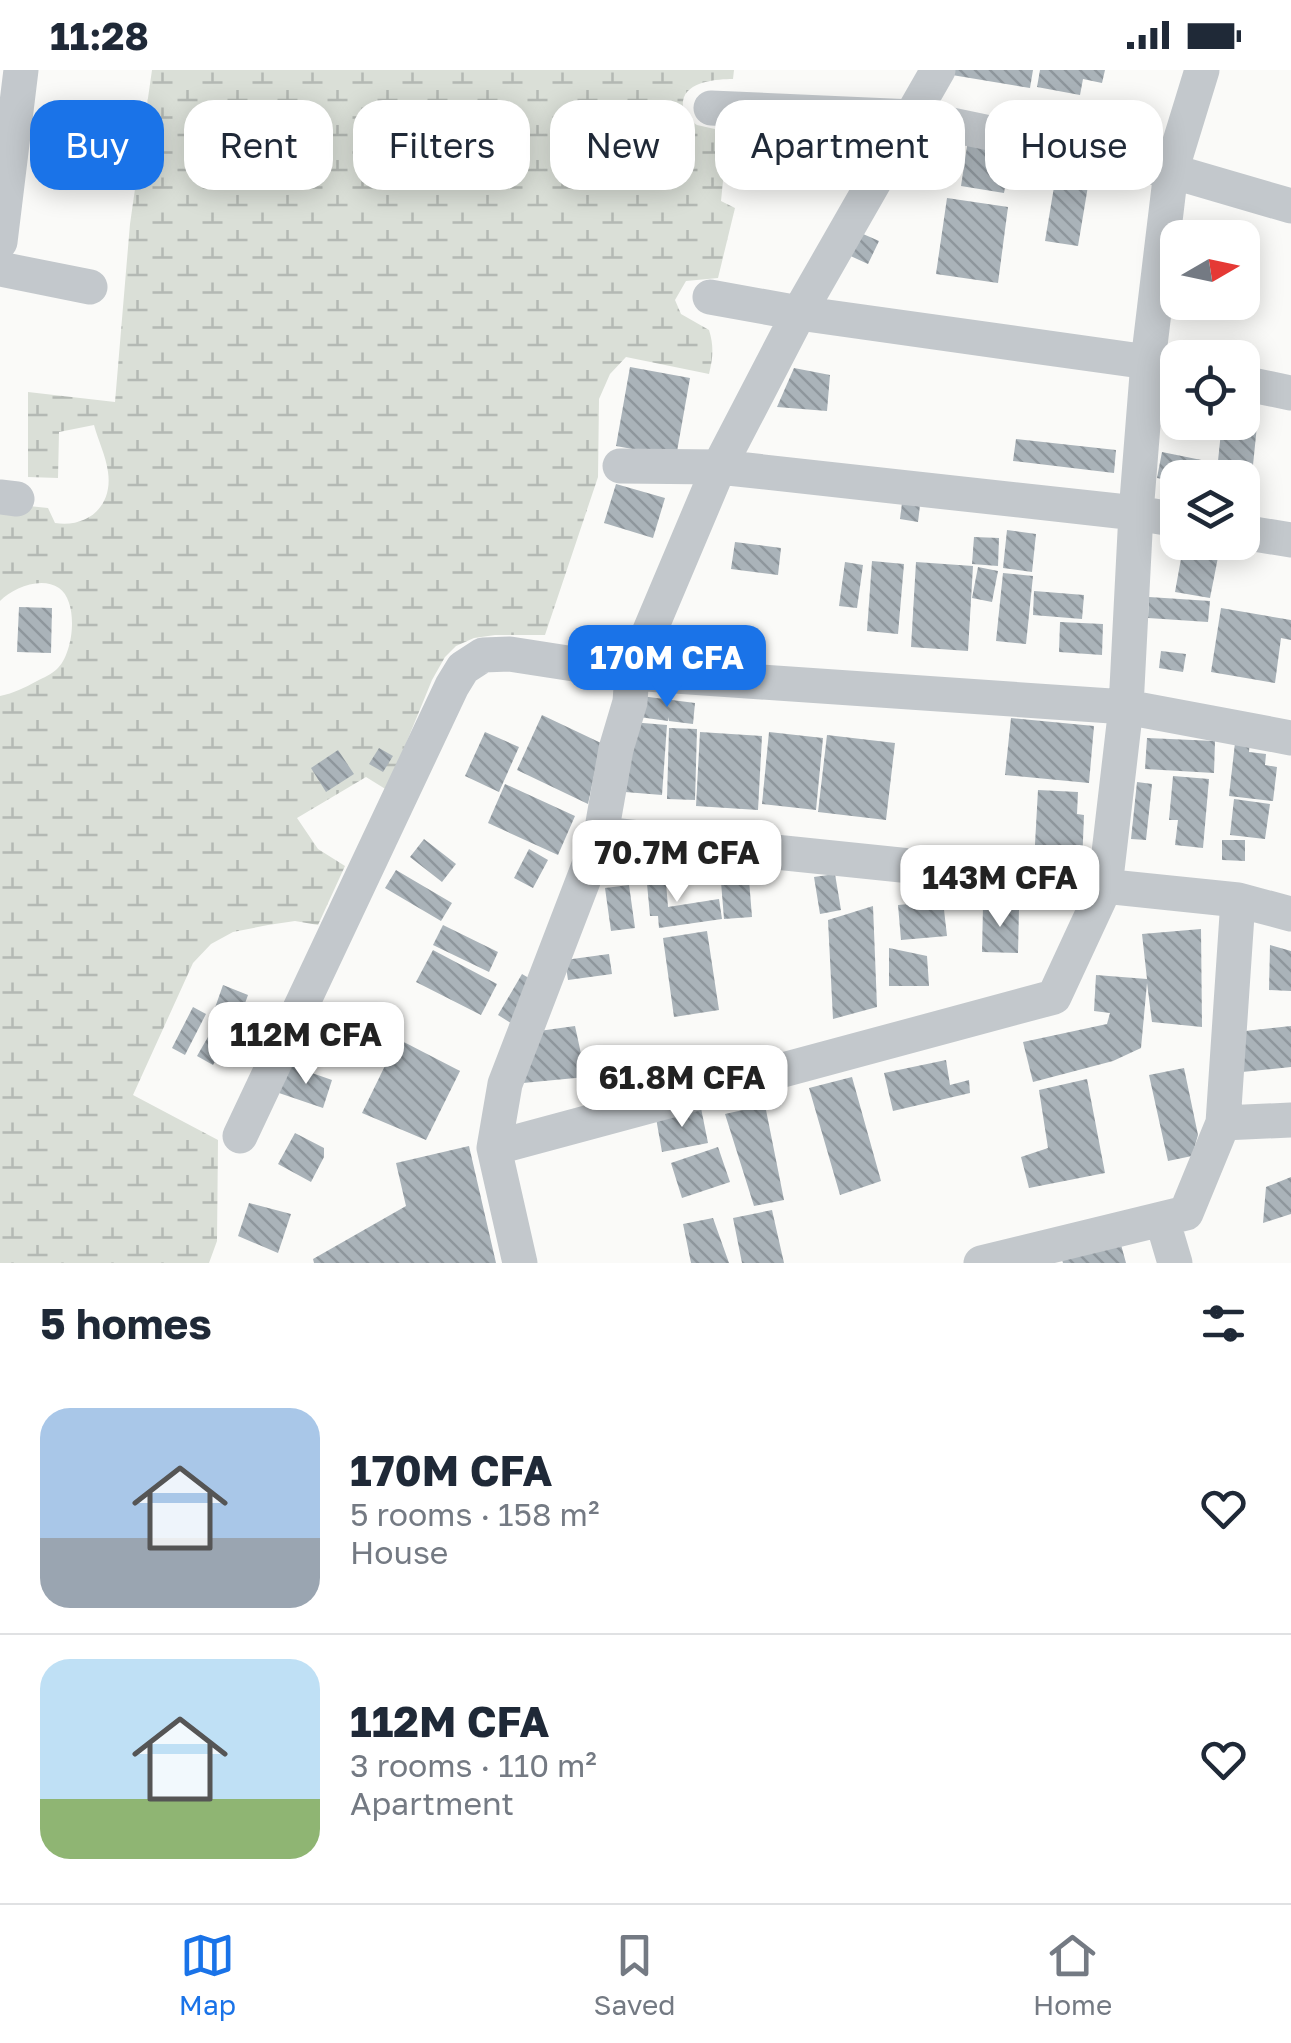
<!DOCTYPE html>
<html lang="en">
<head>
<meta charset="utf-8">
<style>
  body { margin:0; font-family:"Golos Text",sans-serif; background:#f2f2f3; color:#1f2937; height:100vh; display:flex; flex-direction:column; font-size:38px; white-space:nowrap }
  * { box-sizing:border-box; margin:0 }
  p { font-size:32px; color:#747a83 }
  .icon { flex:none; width:55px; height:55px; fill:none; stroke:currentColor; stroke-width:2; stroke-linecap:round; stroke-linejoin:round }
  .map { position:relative; height:1193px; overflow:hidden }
  .side { display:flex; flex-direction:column; background:#fff; flex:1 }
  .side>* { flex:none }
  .banner { position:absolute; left:30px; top:30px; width:1232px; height:90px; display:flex; gap:20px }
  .needle { width:65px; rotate:81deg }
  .fabs { position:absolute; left:1160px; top:150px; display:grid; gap:20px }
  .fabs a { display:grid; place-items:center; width:100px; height:100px; border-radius:20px; background:#fff; box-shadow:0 5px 25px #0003; font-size:50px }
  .price { position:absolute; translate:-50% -85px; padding:0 22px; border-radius:20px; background:#fff; color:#222; font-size:32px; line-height:65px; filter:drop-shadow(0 2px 5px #0008) }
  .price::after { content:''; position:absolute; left:50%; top:60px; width:30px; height:22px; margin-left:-15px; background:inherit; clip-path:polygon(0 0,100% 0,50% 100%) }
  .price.selected { background:#1a73e8; color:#fff }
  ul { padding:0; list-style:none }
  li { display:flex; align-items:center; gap:30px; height:250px; padding:0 40px }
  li+li { border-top:2px solid #e0e1e3 }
  li span { display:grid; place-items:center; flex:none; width:280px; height:200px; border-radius:30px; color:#555 }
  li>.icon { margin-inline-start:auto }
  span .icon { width:120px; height:120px; fill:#fffc; stroke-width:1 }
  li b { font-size:42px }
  h2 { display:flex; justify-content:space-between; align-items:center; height:120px; padding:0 40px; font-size:42px }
  .tag { padding:0 35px; border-radius:30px; background:#fff; box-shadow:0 5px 25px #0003; font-size:35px; line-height:90px }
  .tag.selected { background:#1a73e8; color:#fff }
  .status { display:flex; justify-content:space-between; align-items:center; height:70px; padding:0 50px; background:#fff; direction:ltr }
  .status svg { height:28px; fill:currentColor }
  .menu { display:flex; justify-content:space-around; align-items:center; height:140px; border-top:2px solid #e0e1e3; background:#fff; font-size:28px; color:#747a83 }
  .menu a { display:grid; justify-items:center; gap:5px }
  .menu .selected { color:#1a73e8 }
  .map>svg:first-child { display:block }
  .wetland { fill:url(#wetland-marsh) }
  .building { fill:url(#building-back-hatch) }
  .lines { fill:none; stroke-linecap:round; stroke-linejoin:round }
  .minor { stroke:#c3c8cc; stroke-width:35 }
</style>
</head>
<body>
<div class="status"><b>11:28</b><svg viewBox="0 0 49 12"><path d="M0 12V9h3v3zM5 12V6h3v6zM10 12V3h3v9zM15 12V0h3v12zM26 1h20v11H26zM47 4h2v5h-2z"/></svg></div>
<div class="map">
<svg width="1291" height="1193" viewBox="0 0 1291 1193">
  <defs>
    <pattern id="wetland-marsh" width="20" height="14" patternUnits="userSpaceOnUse" patternTransform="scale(2.5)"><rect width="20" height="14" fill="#dadfd7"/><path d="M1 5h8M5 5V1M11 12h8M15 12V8" fill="none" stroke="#b4b9b4"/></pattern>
    <pattern id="building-back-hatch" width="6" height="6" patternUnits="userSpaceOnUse" patternTransform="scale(2.5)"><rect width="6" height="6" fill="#aab3b9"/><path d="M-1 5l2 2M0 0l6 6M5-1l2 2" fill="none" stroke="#8e969c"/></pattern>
  </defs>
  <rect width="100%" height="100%" fill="#fafaf8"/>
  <path class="wetland" d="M152 0H734L733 9C718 9 686 11 683 31 682 37 685 42 686 48L697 55 728 62 721 131 735 138 718 208 686 211 675 230 681 244 709 260C714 276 713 288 709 304L626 287 610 304 599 329 598 407 545 565H495L474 568 456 576 445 587 432 610 387 720 366 707 297 748 318 779 345 796 318 855 295 851 268 855 233 862 211 874 193 893 133 1025 218 1070 217 1171 209 1193H0V626C14 623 24 618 37 611 43 608 52 604 57 599 74 583 79 532 59 518 41 506 13 518 0 531V433L48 438 55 453C88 458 113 436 108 402 106 386 98 370 94 355L59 362 58 408 28 407V322L115 332 130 154Z"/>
  <path class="building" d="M942 0H1033L1030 18 940 3Z
    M1040 0H1105L1102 13 1083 9 1080 25 1037 17Z
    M969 63 1013 70 1004 123 961 116Z
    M1058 93 1091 98 1078 176 1045 171Z
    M947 128 1008 137 998 213 936 204Z
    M854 160 879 171 868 194 844 183Z
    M630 297 690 308 676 387 616 376Z
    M794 298 830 305 827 341 777 337Z
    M1242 324 1260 326 1253 395 1218 391 1222 352H1242Z
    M1016 369 1116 380 1114 403 1013 391Z
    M1162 382 1216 393 1213 408H1178V412L1157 408Z
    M616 414 665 428 653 468 604 453Z
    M903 425 921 427 918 452 900 449Z
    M1007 460 1036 464 1032 502 1003 498Z
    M974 467 999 468 998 496 972 494Z
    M735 472 781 478 778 505 731 499Z
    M1184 472H1221L1210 528 1175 522Z
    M872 491 904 494 898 564 867 561Z
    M845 492 863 495 857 538 839 536Z
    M916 492 973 496 968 581 911 577Z
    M978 497 998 501 992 532 972 528Z
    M1003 503 1033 506 1026 574 996 571Z
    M1034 521 1084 525 1082 549 1033 545Z
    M1149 527 1210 531 1208 552 1148 548Z
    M19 537 52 538 51 583 17 582Z
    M1221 538 1291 550V570L1281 568 1275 613 1211 602Z
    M1060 552 1103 554 1102 585 1059 582Z
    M1161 581 1186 584 1183 602 1159 598Z
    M641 626 695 633 693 654 669 651V647L668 651 639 647Z
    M542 645 601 673 588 734 517 700Z
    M1011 648 1094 656 1089 713 1005 705Z
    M631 652 667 655 662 725 625 722Z
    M669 658 697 659 695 730 667 729Z
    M485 662 519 677 499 722 465 706Z
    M700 662 762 666 758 740 696 736Z
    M769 662 823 668 816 740 762 734Z
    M1236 664 1250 666 1249 682 1266 684 1265 695 1277 697 1273 731 1229 726Z
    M827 665 895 673 886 750 818 742Z
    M1147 668 1215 671 1214 703 1145 699Z
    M379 678 393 686 383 702 369 694Z
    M338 680 354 704 326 722 311 698Z
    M1173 706 1209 709 1203 778 1175 775 1178 750H1169Z
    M1137 712 1152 714 1146 770 1131 769Z
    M505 714 575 746 558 785 488 753Z
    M1038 720 1078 722 1077 744 1084 745 1082 795 1034 792Z
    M1234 729 1270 734 1265 769 1230 765Z
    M424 769 456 794 442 812 410 787Z
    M1222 770H1245V791L1222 790Z
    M614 771 644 775 625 810 600 797Z
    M529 779 548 790 533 818 514 808Z
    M747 785 752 847 724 849 719 787Z
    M396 800 452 833 441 851 385 818Z
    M665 801 668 837 719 829 722 849 659 858 658 846H650L646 803Z
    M835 804 841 840 820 844 814 807Z
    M629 815 635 858 611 861 605 818Z
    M943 831 947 866 901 870 898 835Z
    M873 836 877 937 833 949 828 850Z
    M983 836 1019 838 1018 883 982 882Z
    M443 855 498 882 489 902 433 875Z
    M1201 859 1202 957 1152 952 1147 913 1141 978 1113 991 1033 1012 1023 972 1107 954 1110 943 1094 941 1096 905 1147 909 1142 864Z
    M707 861 719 940 674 947 663 868Z
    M1270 875 1291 881V921L1269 920Z
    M889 878 927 886 929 916H889Z
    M433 880 497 914 481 945 416 912Z
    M609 884 612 904 568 910 565 890Z
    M522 904 539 914 514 955 498 945Z
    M223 915 248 925 235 961 210 952Z
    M193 937 206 944 185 985 172 978Z
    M575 956 586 1007 523 1013 539 961Z
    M1291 956V997L1242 1002 1245 961Z
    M212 960 228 969 213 995 197 986Z
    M398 969 460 1001 426 1070 362 1043Z
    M946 990 950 1015 969 1010 970 1023 893 1041 884 1003Z
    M289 995 332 1010 323 1038 279 1023Z
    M1184 998 1198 1065 1192 1086 1168 1091 1149 1005Z
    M852 1007 881 1111 840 1125 809 1018Z
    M1087 1009 1105 1103 1029 1118 1021 1087 1048 1078 1039 1020Z
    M765 1035 784 1130 754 1136 725 1044Z
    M701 1038 708 1073 662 1082 656 1048Z
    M295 1063 324 1078V1087L311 1112 278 1094Z
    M469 1076 496 1193H314L313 1189 406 1136 396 1093Z
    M718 1077 730 1112 682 1128 671 1093Z
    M1291 1107V1144L1263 1153 1266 1117Z
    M249 1133 291 1144 278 1183 238 1166Z
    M772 1140 784 1193H742L733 1148Z
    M713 1148 729 1193H691L683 1154Z
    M1120 1171 1126 1193H1063L1061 1187Z"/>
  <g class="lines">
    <path class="minor" d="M711 38 913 47 1171 101 1291 136
      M0 172 21 0
      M0 199 90 217
      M710 227 799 243 1148 292 1178 298
      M1242 313 1291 323
      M620 396 719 397 1136 443 1178 450
      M0 427 17 429
      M1242 462 1291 470
      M601 764 1238 830 1291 844
      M1223 1053 1291 1050
      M240 1066 452 616 463 598 483 585 510 584 632 603 1126 637 1291 668
      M494 1078 1054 927 1105 817 1126 637 1136 443 1148 292 1171 101 1202 0
      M1162 1149 1175 1193
      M520 1193 494 1078 505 1014 601 764 616 679 630 632 632 603 719 397 799 243 938 0
      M981 1193 1186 1143 1223 1053 1238 830"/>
  </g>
</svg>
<div class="fabs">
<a><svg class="needle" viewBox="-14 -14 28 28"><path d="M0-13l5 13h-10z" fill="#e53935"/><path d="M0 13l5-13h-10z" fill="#747a83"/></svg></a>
<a><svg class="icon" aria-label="locate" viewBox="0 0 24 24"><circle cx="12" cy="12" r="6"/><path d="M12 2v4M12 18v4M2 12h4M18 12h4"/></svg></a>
<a><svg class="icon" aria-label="layers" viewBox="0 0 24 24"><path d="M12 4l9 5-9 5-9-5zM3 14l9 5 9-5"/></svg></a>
</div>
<b class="price selected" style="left:667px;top:640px">170M CFA</b>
<b class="price" style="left:677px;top:835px">70.7M CFA</b>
<b class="price" style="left:1000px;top:860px">143M CFA</b>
<b class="price" style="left:306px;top:1017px">112M CFA</b>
<b class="price" style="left:682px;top:1060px">61.8M CFA</b>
<div class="banner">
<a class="tag selected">Buy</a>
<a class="tag">Rent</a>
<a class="tag">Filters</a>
<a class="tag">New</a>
<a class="tag">Apartment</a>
<a class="tag">House</a>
</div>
</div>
<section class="side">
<h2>5 homes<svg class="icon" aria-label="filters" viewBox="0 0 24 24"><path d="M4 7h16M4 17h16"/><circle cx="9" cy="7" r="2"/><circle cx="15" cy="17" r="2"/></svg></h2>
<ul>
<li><span style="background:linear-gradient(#a9c7e8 65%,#9aa5b1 0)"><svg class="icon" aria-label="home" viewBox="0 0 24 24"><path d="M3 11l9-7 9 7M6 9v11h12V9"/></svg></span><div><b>170M CFA</b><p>5 rooms · 158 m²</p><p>House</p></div><svg class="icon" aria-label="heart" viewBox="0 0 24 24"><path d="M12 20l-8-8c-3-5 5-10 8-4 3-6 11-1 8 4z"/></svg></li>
<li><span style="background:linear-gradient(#bfe0f5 70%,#8fb573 0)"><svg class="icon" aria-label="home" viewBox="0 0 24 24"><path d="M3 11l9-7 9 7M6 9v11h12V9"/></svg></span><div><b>112M CFA</b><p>3 rooms · 110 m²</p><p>Apartment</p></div><svg class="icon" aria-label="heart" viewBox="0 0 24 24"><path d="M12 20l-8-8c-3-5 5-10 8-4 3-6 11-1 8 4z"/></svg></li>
</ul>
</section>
<nav class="menu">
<a class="selected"><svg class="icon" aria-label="map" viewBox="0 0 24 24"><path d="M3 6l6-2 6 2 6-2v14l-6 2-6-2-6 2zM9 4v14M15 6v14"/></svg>Map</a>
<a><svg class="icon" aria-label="saved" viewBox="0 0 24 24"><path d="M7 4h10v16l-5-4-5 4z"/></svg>Saved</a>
<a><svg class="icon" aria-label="home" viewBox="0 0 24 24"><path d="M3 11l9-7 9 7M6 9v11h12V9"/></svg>Home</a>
</nav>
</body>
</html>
